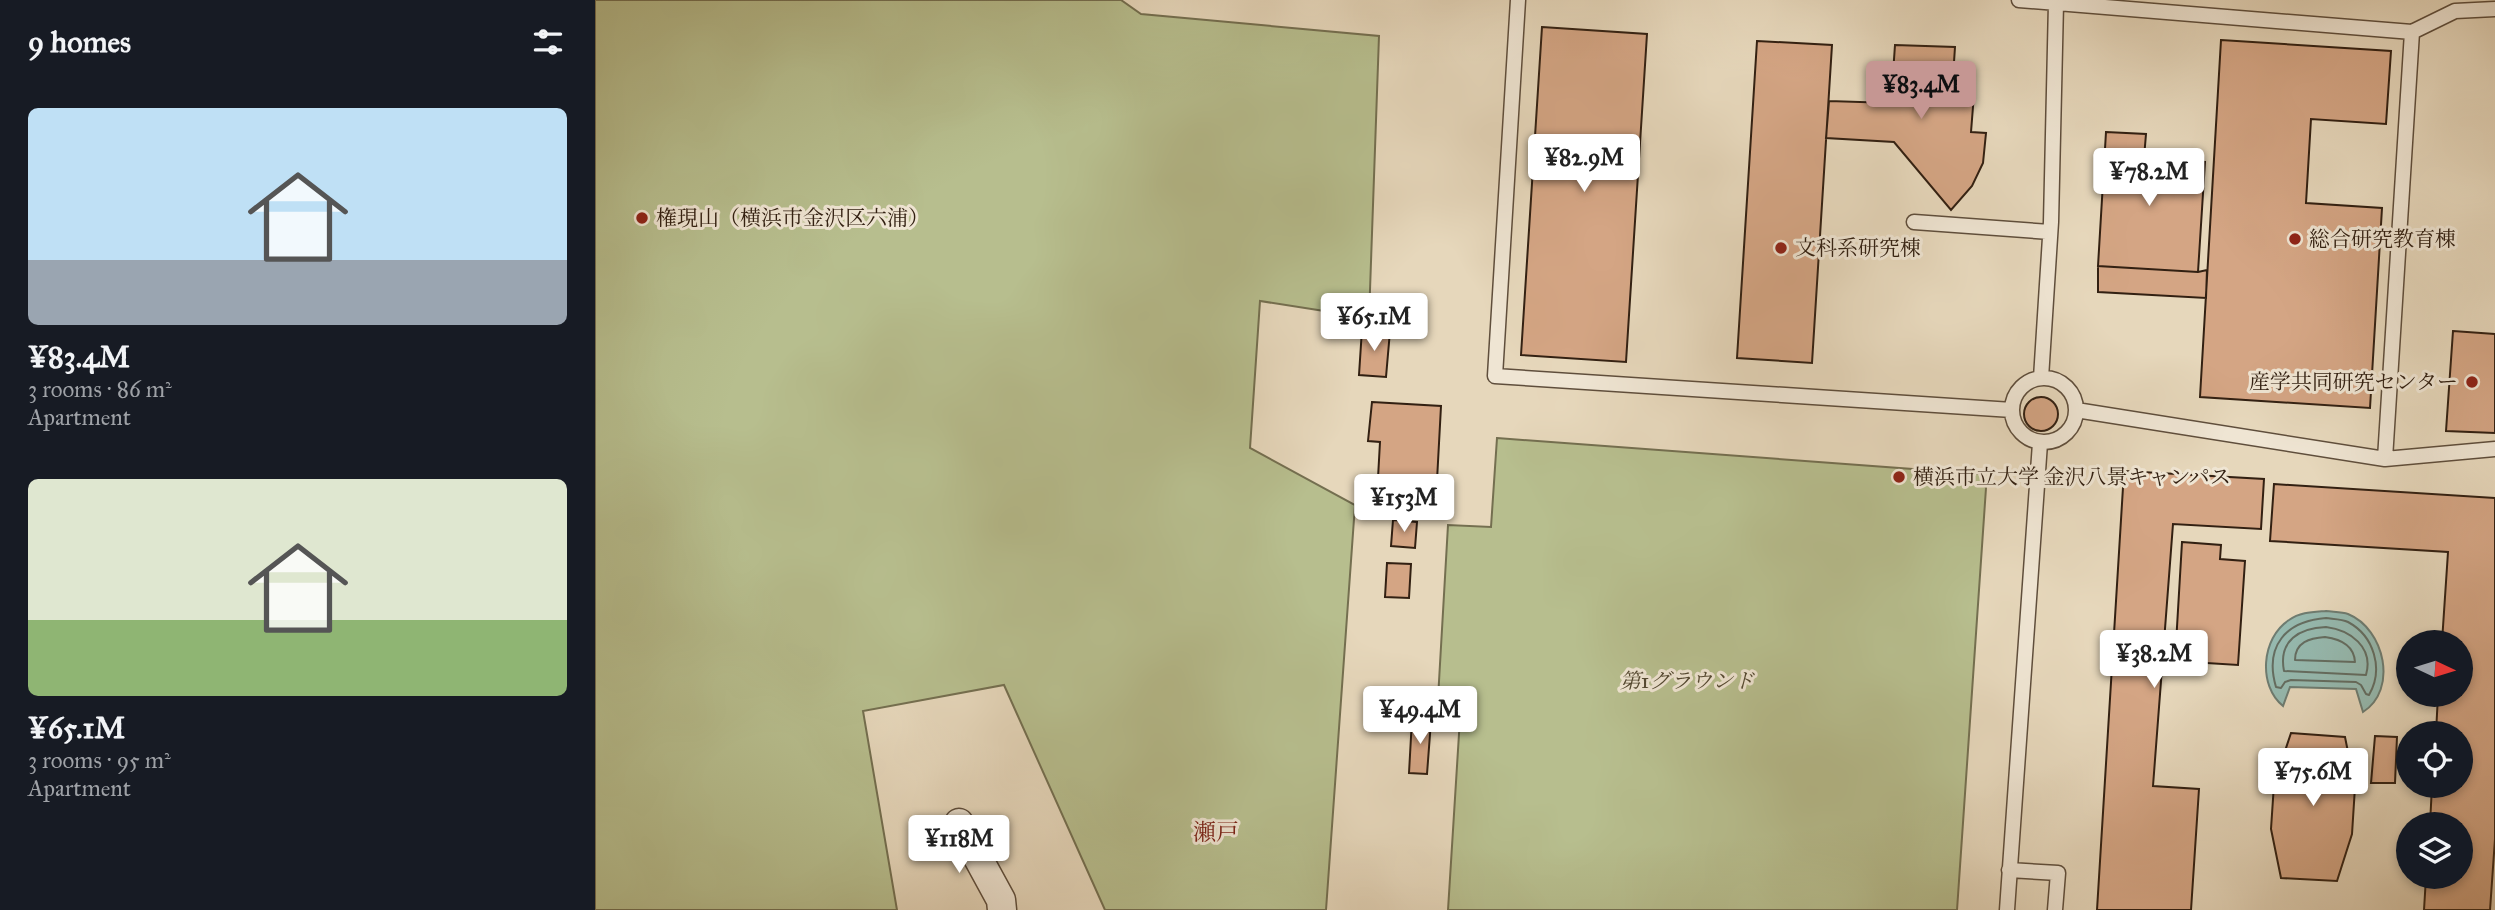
<!DOCTYPE html>
<html lang="en">
<head>
<meta charset="utf-8">
<style>
  body { margin:0; font-family:"IM FELL Great Primer","Noto Serif JP",serif; background:#242831; color:#f1f3f6; height:100vh; display:flex; flex-direction:column; font-size:26px; white-space:nowrap }
  * { box-sizing:border-box; margin:0 }
  p { font-size:23px; color:#9ea1a6 }
  .icon { flex:none; width:38px; height:38px; fill:none; stroke:currentColor; stroke-width:2; stroke-linecap:round; stroke-linejoin:round }
  .map { position:relative; flex:1; overflow:hidden }
  .sheet { display:flex; flex-direction:column; background:#171b24; width:595px }
  .sheet>* { flex:none }
  .needle { width:46px; rotate:94deg }
  .fabs { position:absolute; left:1801px; top:630px; display:grid; gap:14px }
  .fabs a { display:grid; place-items:center; width:77px; height:77px; border-radius:50%; background:#171b24; box-shadow:0 4px 10px #0003; font-size:35px }
  .price { position:absolute; translate:-50% -60px; padding:0 16px; border-radius:7px; background:#fff; color:#222; font-size:23px; line-height:46px; filter:drop-shadow(0 2px 4px #0008) }
  .price::after { content:''; position:absolute; left:50%; top:42px; width:21px; height:16px; margin-left:-10px; background:inherit; clip-path:polygon(0 0,100% 0,50% 100%) }
  .price.active { background:#c59692; color:#111 }
  ul { padding:0; list-style:none }
  li { display:grid; align-content:center; gap:14px; height:371px; padding:0 28px }
  li span { display:grid; place-items:center; height:217px; border-radius:10px; color:#555 }
  li>.icon { margin-inline-start:auto }
  span .icon { width:126px; height:126px; fill:#fffc; stroke-width:1 }
  li b { font-size:30px }
  h2 { display:flex; justify-content:space-between; align-items:center; height:84px; padding:0 28px; font-size:30px }
  main { display:flex; flex:1; min-height:0 }
  .map>svg:first-child { display:block }
  .green { fill:#b7be8e; stroke:#746f50; stroke-width:2 }
  .water { fill:#96bab0; stroke:#6e7c71; stroke-width:2 }
  .lines { fill:none; stroke-linecap:round; stroke-linejoin:round }
  .shore { stroke:#646d61; stroke-width:2 }
  .building { fill:#d4a584; stroke:#322012; stroke-width:2 }
  .service-casing { stroke:#5f4e3c; stroke-width:17 }
  .minor-casing { stroke:#5f4e3c; stroke-width:31 }
  .service { stroke:#efe5d3; stroke-width:14 }
  .minor { stroke:#efe5d3; stroke-width:28 }
  .poi-dot { fill:#8f2418; stroke:#efe5d3; stroke-width:2.5 }
  .labels { text-anchor:middle; stroke-width:6; stroke-linejoin:round; paint-order:stroke }
  .poi-label { font-size:21px; fill:#322012; stroke:#efe5d3; text-anchor:start }
  .park-label { font-size:21px; font-style:italic; fill:#534831; stroke:#efe5d3 }
  .neighbourhood-label { font-size:23px; fill:#7a1f14; stroke:#efe5d3 }
</style>
</head>
<body>
<main>
<section class="sheet">
<h2>9 homes<svg class="icon" aria-label="filters" viewBox="0 0 24 24"><path d="M4 7h16M4 17h16"/><circle cx="9" cy="7" r="2"/><circle cx="15" cy="17" r="2"/></svg></h2>
<ul>
<li><span style="background:linear-gradient(#bfe0f5 70%,#9aa5b1 0)"><svg class="icon" aria-label="home" viewBox="0 0 24 24"><path d="M3 11l9-7 9 7M6 9v11h12V9"/></svg></span><div><b>¥83.4M</b><p>3 rooms · 86 m²</p><p>Apartment</p></div></li>
<li><span style="background:linear-gradient(#dfe7d0 65%,#8fb573 0)"><svg class="icon" aria-label="home" viewBox="0 0 24 24"><path d="M3 11l9-7 9 7M6 9v11h12V9"/></svg></span><div><b>¥65.1M</b><p>3 rooms · 95 m²</p><p>Apartment</p></div></li>
</ul>
</section>
<div class="map">
<svg width="1900" height="910" viewBox="0 0 1900 910">
  <rect width="100%" height="100%" fill="#e6d7bb"/>
  <filter id="stains"><feTurbulence type="fractalNoise" baseFrequency=".00286" numOctaves="4"/><feColorMatrix values="0 0 0 0 .2 0 0 0 0 .09 0 0 0 0 .02 0 0 0 .5 -.17"/></filter>
  <radialGradient id="worn" r=".72"><stop offset=".6" stop-color="#630" stop-opacity="0"/><stop offset="1" stop-color="#630" stop-opacity=".3"/></radialGradient>
  <path class="green" d="M0 0H526L546 14 784 36 774 318 665 301 655 448 760 505 731 910H510L409 685 268 711 302 910H0Z
    M902 438 1385 474 1391 488 1362 910H853L865 718 842 716 853 525 896 527Z"/>
  <path class="water" d="M1731 611C1738 612 1747 612 1753 614 1790 629 1803 690 1768 712L1761 689 1695 687 1688 706C1663 686 1666 638 1694 620 1705 612 1718 612 1731 611Z"/>
  <g class="lines">
    <path class="shore" d="M1731 618C1738 619 1747 619 1753 622 1779 636 1789 669 1774 695L1771 694 1766 685 1761 682 1696 680 1690 682 1686 688 1681 687C1669 646 1691 621 1731 618Z
      M1731 627C1755 630 1779 647 1771 675L1689 671C1683 640 1705 628 1731 627Z
      M1730 637C1745 639 1759 645 1760 662L1700 660C1700 642 1715 638 1730 637Z"/>
  </g>
  <path class="building" d="M947 27 1052 34 1031 362 926 355Z
    M1626 40 1796 51 1791 124 1716 119 1711 203 1787 208 1775 408 1605 397Z
    M1162 41 1237 45 1217 363 1142 358Z
    M1300 45 1360 47 1357 92 1379 94 1376 132 1391 133 1388 163 1377 186 1356 210 1299 142 1231 138 1234 101 1296 103Z
    M1511 132 1551 134 1549 158 1610 162 1603 272 1503 266Z
    M1503 266 1603 272 1612 270 1611 298 1503 292Z
    M767 329 795 331 791 377 764 375Z
    M1858 331 1900 334V433L1851 431Z
    M1429 414a17 17 0 1 1 34 0a17 17 0 1 1-34 0Z
    M777 402 846 406 841 499 782 496 785 442 773 441Z
    M1529 471 1669 479 1666 529 1578 524 1558 786 1604 789 1596 910H1502Z
    M1679 484 1900 498V839L1895 910H1829L1831 877H1866V824H1835L1837 786H1866V733H1841L1843 695H1866V642H1847L1853 552 1675 541Z
    M798 520 822 522 820 548 796 546Z
    M1587 542 1626 545 1625 559 1650 561 1643 665 1580 661Z
    M792 563 816 564 814 598 790 597Z
    M817 719 836 721 832 774 814 773Z
    M1696 733 1750 737 1760 787 1757 834 1742 881 1686 878 1676 829 1679 784Z
    M1780 736 1802 737 1800 783H1776Z"/>
  <g class="lines">
    <g class="service-casing">
      <path id="service" d="M923 0 900 376 1417 410
        M1424 0 1817 32 1860 11 1900 9
        M1319 222 1455 232
        M1446 378 1456 222 1461 3
        M1417 410a32 32 0 1 1 64 0a32 32 0 1 1-64 0Z
        M1481 410 1790 459 1900 449
        M1790 459 1817 32
        M1414 870 1463 873 1460 910
        M1412 910 1445 443"/>
    </g>
    <g class="minor-casing">
      <path id="minor" d="M364 823 406 900 407 910"/>
    </g>
    <use href="#service" class="service"/>
    <use href="#minor" class="minor"/>
  </g>
  <g class="poi-dot">
    <circle cx="47" cy="218" r="7"/>
    <circle cx="1700" cy="239" r="7"/>
    <circle cx="1186" cy="248" r="7"/>
    <circle cx="1877" cy="382" r="7"/>
    <circle cx="1304" cy="477" r="7"/>
  </g>
  <g class="labels">
    <g class="poi-label">
      <text x="61" y="225">権現山（横浜市金沢区六浦）</text>
      <text x="1714" y="246">総合研究教育棟</text>
      <text x="1200" y="255">文科系研究棟</text>
      <text x="1863" y="389" text-anchor="end">産学共同研究センター</text>
      <text x="1318" y="484">横浜市立大学 金沢八景キャンパス</text>
    </g>
    <g class="park-label">
      <text x="1092" y="688">第1グラウンド</text>
    </g>
    <g class="neighbourhood-label">
      <text x="621" y="840">瀬戸</text>
    </g>
  </g>
  <rect width="100%" height="100%" filter="url(#stains)"/>
  <rect width="100%" height="100%" fill="url(#worn)"/>
</svg>
<div class="fabs">
<a><svg class="needle" viewBox="-14 -14 28 28"><path d="M0-13l5 13h-10z" fill="#e53935"/><path d="M0 13l5-13h-10z" fill="#9ea1a6"/></svg></a>
<a><svg class="icon" aria-label="locate" viewBox="0 0 24 24"><circle cx="12" cy="12" r="6"/><path d="M12 2v4M12 18v4M2 12h4M18 12h4"/></svg></a>
<a><svg class="icon" aria-label="layers" viewBox="0 0 24 24"><path d="M12 4l9 5-9 5-9-5zM3 14l9 5 9-5"/></svg></a>
</div>
<b class="price active" style="left:1326px;top:121px">¥83.4M</b>
<b class="price" style="left:989px;top:194px">¥82.9M</b>
<b class="price" style="left:1554px;top:208px">¥78.2M</b>
<b class="price" style="left:779px;top:353px">¥65.1M</b>
<b class="price" style="left:809px;top:534px">¥153M</b>
<b class="price" style="left:1559px;top:690px">¥38.2M</b>
<b class="price" style="left:825px;top:746px">¥49.4M</b>
<b class="price" style="left:1718px;top:808px">¥75.6M</b>
<b class="price" style="left:364px;top:875px">¥118M</b>
</div>
</main>
</body>
</html>
